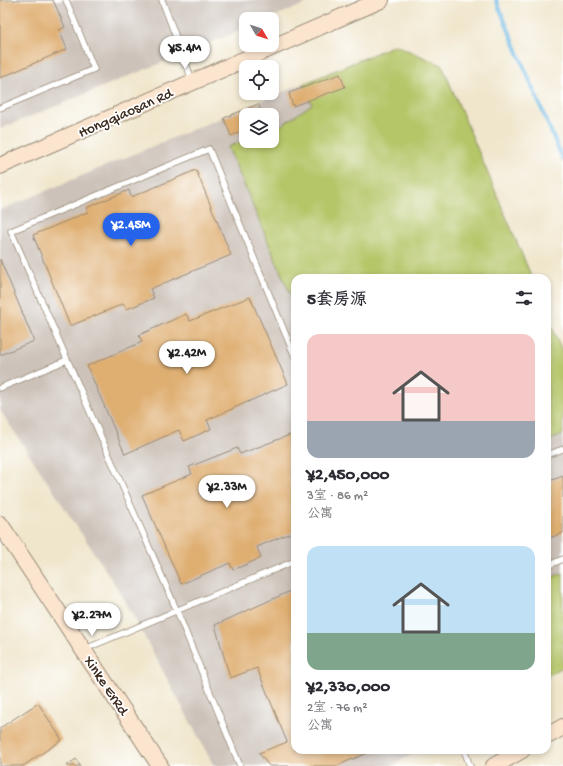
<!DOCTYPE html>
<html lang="zh">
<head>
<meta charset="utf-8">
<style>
  body { margin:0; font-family:"Gochi Hand","LXGW WenKai TC",sans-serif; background:#f2f2f3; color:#2b2b33; height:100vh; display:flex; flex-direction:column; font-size:15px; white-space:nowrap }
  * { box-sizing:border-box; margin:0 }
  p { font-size:13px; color:#7c7c81 }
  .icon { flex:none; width:22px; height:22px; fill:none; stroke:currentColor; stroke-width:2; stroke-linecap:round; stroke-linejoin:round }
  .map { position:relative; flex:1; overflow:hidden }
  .sheet { position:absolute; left:291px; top:274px; width:260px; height:480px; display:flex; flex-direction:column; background:#fff; border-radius:12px; box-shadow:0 2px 6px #0003 }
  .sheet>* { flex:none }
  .needle { width:26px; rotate:129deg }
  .controls { position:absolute; left:239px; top:12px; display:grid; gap:8px }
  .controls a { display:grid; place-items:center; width:40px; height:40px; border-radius:8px; background:#fff; box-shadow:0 2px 6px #0003; font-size:20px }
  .price { position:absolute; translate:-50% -34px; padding:0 9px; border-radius:14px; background:#fff; color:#222; font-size:13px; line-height:26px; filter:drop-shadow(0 1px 2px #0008) }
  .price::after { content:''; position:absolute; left:50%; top:24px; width:12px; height:9px; margin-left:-6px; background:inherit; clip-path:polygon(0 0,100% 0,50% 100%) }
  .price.on { background:#2563eb; color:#fff }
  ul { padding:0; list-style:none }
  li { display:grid; align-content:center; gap:8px; height:212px; padding:0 16px }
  li span { display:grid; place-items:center; height:124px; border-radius:12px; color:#555 }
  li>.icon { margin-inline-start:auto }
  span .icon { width:72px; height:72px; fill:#fffc; stroke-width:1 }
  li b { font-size:17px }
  h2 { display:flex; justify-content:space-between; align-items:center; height:48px; padding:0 16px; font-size:17px }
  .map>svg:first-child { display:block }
  .industrial { fill:#ccc2b9; fill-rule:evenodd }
  .green { fill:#b5c669; stroke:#787844 }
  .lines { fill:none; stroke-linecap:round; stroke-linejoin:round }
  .stream { stroke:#69b7e3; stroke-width:4 }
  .building { fill:#dfaf72 }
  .lane-casing { stroke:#968875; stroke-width:7 }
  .secondary-casing { stroke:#968875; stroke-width:18 }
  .lane { stroke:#fff; stroke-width:5.5 }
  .secondary { stroke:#fbe5cf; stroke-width:16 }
  .labels { text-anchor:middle; stroke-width:3.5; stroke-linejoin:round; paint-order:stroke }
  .street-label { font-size:15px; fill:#3b2a1e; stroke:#fff }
</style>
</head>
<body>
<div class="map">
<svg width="563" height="766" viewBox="0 0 563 766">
  <rect width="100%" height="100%" fill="#fff"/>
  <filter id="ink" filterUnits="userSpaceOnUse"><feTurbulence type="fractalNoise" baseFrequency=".025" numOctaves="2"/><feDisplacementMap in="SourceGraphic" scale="8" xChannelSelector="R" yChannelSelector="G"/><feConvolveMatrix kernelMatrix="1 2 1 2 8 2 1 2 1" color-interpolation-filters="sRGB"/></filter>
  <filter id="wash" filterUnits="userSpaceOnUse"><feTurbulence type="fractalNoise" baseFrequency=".012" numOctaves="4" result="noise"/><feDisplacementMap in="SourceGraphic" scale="16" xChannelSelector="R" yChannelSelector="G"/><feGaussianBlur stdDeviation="0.9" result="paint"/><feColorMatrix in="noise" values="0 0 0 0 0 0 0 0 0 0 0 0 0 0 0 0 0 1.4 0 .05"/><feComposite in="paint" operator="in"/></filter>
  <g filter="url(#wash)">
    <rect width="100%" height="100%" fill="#f0e6cc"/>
    <path class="industrial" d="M0 0H315L268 19H246V28L0 129Z
      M395 45 442 65 532 278H295V750H419L392 766H214L122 595 0 410V210ZM246 115H272V141H246Z
      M547 315 563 353V667L547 676Z"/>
    <path class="green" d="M395 45 442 65 532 278H295V306L228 147 246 140V141H272V129L282 125 312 104 303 84Z
      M547 315 563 353V435L547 441Z
      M563 573V667L547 676V579Z"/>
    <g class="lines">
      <path class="stream" d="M496 0 563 160"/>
    </g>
    <g id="blocks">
      <path class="building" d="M0 0H53L65 27 59 30 67 49 0 78Z
        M340 74 345 87 293 106 289 93Z
        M258 104 263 115H246V130L231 136 224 118Z
        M196 170 231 255 150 289 154 298 127 309 123 304 70 326 33 235 88 212 86 208 129 190 131 197Z
        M0 259 34 341 0 355Z
        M250 297 288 384 207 420 211 429 184 441 179 430 125 454 87 366 142 342 139 335 186 314 190 321Z
        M295 433V531L257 547 261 558 233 570 230 563 181 584 142 495 192 474 189 467 237 448 240 454Z
        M563 476V533L547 539V482Z
        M295 589V750H375L336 766H269L259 753 287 742 257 668 230 678 215 625Z
        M38 703 62 740 23 766H0V728Z
        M76 759 80 766H66Z"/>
    </g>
  </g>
  <g filter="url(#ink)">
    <use href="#blocks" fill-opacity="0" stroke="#968875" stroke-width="1"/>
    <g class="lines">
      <g class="lane-casing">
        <path id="lane" d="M162 0 192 80
          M0 108 94 69 66 0
          M0 388 67 360
          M547 455 563 449
          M547 566 563 559
          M85 649 295 561
          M464 750 470 766
          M240 766 177 611 11 231 209 149 295 357"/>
      </g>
      <g class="secondary-casing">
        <path id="secondary" d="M0 166 381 0
          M0 524 160 766
          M547 736 563 727
          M494 766 522 750"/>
      </g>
      <use href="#lane" class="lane"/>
      <use href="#secondary" class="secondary"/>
    </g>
  </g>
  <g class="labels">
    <g class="street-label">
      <text transform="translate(125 112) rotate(-24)" y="5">Hongqiaosan Rd</text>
      <text transform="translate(107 685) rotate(56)" y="5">Xinke ErRd</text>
    </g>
  </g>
</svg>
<div class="controls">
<a><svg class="needle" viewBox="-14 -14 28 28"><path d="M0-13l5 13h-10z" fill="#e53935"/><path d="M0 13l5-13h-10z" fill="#7c7c81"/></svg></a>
<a><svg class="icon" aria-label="locate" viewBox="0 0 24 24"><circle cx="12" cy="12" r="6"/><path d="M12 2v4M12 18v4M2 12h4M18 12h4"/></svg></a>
<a><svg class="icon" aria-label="layers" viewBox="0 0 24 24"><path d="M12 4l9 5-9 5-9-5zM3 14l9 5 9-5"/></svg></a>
</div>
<b class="price" style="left:185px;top:70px">¥5.4M</b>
<b class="price on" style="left:131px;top:247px">¥2.45M</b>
<b class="price" style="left:187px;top:375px">¥2.42M</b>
<b class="price" style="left:227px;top:509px">¥2.33M</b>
<b class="price" style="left:92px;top:637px">¥2.27M</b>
<section class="sheet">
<h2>5套房源<svg class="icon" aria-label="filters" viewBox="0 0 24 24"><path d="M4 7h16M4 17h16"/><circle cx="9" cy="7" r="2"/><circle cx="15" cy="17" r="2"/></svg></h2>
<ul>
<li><span style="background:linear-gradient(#f6c9c9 70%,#9aa5b1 0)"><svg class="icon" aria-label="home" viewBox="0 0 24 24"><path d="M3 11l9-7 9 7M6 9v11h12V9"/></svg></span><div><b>¥2,450,000</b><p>3室 · 86 m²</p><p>公寓</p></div></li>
<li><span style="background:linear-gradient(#bfe0f5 70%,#7fa58c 0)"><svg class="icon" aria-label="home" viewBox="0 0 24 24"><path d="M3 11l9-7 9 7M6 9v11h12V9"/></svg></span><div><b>¥2,330,000</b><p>2室 · 76 m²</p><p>公寓</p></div></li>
</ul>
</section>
</div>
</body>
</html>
